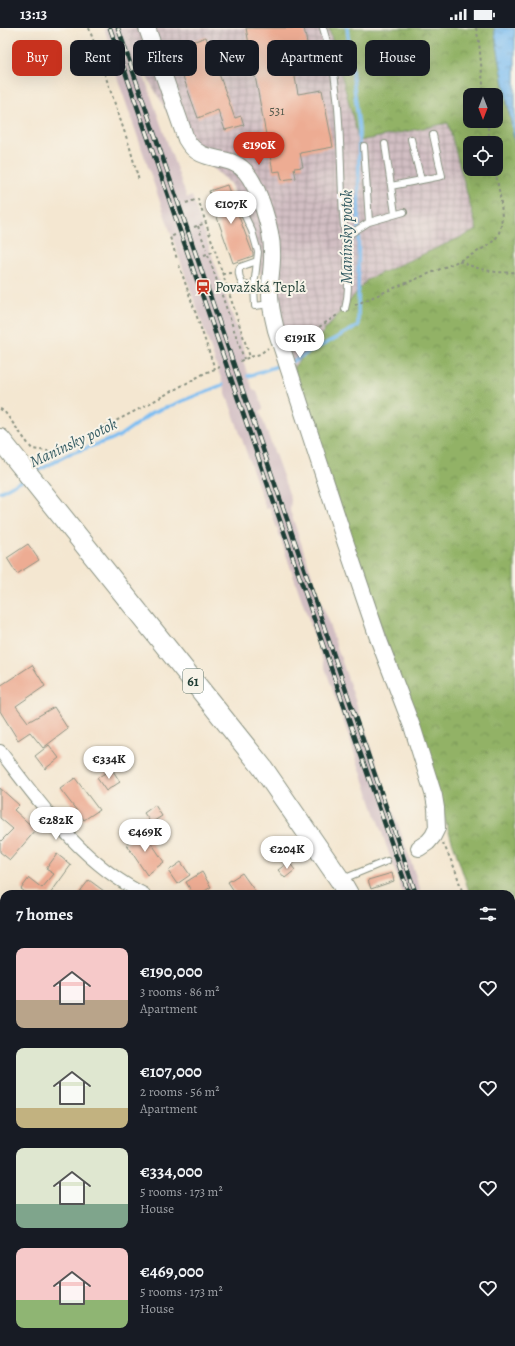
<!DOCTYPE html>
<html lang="en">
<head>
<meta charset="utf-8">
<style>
  body { margin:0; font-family:Alegreya,serif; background:#242831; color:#f1f3f6; height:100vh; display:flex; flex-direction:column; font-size:15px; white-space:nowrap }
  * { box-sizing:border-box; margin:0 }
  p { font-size:13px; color:#9ea1a6 }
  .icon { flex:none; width:22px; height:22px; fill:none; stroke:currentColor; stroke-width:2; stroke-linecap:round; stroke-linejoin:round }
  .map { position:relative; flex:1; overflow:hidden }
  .drawer { position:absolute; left:0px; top:862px; width:515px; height:456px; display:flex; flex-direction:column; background:#171b24; border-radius:12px 12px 0 0; box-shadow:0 4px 16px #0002 }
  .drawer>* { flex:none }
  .hud { position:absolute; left:12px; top:12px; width:491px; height:36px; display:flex; gap:8px }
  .needle { width:26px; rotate:180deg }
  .fabs { position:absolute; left:463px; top:60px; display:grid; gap:8px }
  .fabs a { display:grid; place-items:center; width:40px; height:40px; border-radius:8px; background:#171b24; box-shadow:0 4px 16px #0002; font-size:20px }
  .price { position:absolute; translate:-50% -34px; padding:0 9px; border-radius:14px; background:#fff; color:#222; font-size:13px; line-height:26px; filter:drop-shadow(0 1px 2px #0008) }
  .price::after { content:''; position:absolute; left:50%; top:24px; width:12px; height:9px; margin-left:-6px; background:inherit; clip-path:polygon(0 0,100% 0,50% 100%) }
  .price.selected { background:#c8321e; color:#fff }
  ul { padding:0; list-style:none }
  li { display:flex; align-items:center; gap:12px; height:100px; padding:0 16px }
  li span { display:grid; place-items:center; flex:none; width:112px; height:80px; border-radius:8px; color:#555 }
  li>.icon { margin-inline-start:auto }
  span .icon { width:48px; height:48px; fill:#fffc; stroke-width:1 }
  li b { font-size:17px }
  h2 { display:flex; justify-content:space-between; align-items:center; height:48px; padding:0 16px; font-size:17px }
  .tag { padding:0 14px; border-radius:8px; background:#171b24; box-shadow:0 4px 16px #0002; font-size:14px; line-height:36px }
  .tag.selected { background:#c8321e; color:#fff }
  .status { display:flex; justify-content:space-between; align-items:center; height:28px; padding:0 20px; background:#171b24; direction:ltr }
  .status svg { height:11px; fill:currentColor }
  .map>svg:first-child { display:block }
  .industrial { fill:url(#industrial-grid) }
  .railway { fill:#d2bec3 }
  .forest { fill:url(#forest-crowns); stroke:#58784d; fill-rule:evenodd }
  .water { fill:url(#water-ripples); stroke:#4e7e93 }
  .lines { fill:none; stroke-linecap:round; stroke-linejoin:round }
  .stream { stroke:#7dbef2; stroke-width:3.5 }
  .building { fill:#edac93 }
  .service-casing { stroke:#8a9282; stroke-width:8 }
  .minor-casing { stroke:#8a9282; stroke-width:14 }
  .tertiary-casing { stroke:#8a9282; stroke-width:18 }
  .primary-casing { stroke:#8a9282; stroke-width:22 }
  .path { stroke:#8a9282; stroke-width:2; stroke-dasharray:3 3; stroke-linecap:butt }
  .service { stroke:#fff; stroke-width:6 }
  .minor { stroke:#fff; stroke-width:12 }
  .tertiary { stroke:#fff; stroke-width:16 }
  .primary { stroke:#fff; stroke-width:20 }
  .rail-casing { stroke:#1f3d34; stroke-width:4.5 }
  .rail { stroke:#f7f3e8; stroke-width:3; stroke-dasharray:9; stroke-linecap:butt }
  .labels { text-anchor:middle; stroke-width:4; stroke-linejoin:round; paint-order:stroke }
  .number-label { font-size:13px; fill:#52594c }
  .shield { fill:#f7f3e8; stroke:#60746a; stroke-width:1 }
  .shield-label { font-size:14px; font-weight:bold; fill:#1f3d34 }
  .poi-label { font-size:15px; fill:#1f3d34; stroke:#f7f3e8; text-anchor:start }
  .water-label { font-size:16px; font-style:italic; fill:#365d64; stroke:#f7f3e8 }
</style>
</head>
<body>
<div class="status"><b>13:13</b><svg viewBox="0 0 49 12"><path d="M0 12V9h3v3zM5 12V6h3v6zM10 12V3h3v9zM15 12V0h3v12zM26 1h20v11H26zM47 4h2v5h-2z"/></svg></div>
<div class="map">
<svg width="515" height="1318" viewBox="0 0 515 1318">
  <defs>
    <pattern id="industrial-grid" width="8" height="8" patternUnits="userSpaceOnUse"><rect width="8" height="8" fill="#d2bec3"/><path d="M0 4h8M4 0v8" fill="none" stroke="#aa9c9f"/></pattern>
    <pattern id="forest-crowns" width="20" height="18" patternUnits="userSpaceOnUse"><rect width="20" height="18" fill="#92b266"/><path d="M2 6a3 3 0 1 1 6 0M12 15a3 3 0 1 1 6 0" fill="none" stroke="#779255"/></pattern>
    <pattern id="water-ripples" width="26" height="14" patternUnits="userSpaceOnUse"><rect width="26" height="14" fill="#7dbef2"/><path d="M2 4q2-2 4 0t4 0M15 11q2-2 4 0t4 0" fill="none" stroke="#669cc5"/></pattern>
  </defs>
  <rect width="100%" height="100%" fill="#f7f3e8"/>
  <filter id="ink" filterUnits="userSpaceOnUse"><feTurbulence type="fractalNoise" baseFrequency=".025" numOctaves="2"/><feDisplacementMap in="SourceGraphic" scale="8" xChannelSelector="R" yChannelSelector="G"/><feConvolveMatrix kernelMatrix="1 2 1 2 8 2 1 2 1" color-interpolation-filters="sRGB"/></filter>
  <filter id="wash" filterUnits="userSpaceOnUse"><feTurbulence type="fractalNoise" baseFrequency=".012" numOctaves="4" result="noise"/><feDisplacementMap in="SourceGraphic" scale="16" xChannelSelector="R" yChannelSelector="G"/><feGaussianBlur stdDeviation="0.9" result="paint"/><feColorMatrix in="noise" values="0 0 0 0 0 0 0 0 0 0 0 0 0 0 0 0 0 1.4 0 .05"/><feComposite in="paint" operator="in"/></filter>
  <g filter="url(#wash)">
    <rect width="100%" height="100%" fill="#f4e7d1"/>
    <path class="industrial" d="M125 0H329L359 113 448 95 477 202 368 251 293 340 230 155 186 116 140 37H138Z"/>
    <path class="railway" d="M104 0H125L138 37H140L187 170 192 168 247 331 243 333 248 348 253 362 257 364 263 380 260 384 291 471 290 483 422 866H403L270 480 266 481 116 46 120 44Z
      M511 1187 515 1206V1318L511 1294Z"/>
    <path class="forest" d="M329 0H494L515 117V1048L511 1025V866H470L293 340 368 251 477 202 448 95 359 113ZM470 67H496V93H470ZM470 115H496V141H470Z
      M4 1071V1109L0 1106V1076Z"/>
    <path class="water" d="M494 0H515V117Z"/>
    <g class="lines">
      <path class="stream" d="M291 334 358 298 359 100 347 0
        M248 348 283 336
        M34 445 69 426 118 409 152 385 222 357
        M0 464 24 451"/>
    </g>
    <g id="blocks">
      <path class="building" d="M246 0H304L311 35 293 38 298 66 322 62 333 119 300 125 303 139 294 140 296 150 282 152 280 143 273 144Z
        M206 9 234 88 235 90 241 88 244 97 225 102 218 82 198 90 173 21Z
        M227 157 253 226V228L233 235 212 175H213L209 163Z
        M28 516 39 532 17 546 7 530Z
        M32 637 45 658 16 678 28 694 54 679 68 701 43 720 30 704 18 712 0 683V658Z
        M49 717 59 730 45 741 35 728Z
        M112 741 120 754 106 763 97 750Z
        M75 750 99 782 84 792 60 761Z
        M0 760 19 777 14 782 36 802 10 832 0 824V814L13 801 0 790Z
        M155 777 162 788 151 795 144 785Z
        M142 801 164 834 147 847 126 816 136 809 135 807Z
        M57 826 71 837 50 866H28L21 861 29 850 42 860 54 846 46 841Z
        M181 834 190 847 177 856 168 843Z
        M289 834 295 842 285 850 278 842Z
        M202 844 211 859 200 866H193L186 854Z
        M242 845 257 866H236L228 854Z
        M392 845 394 853 371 861 368 852Z
        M89 852 108 866H78Z"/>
    </g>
  </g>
  <g filter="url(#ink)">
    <use href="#blocks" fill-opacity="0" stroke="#8a9282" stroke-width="1"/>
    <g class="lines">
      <g class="service-casing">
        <path id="service" d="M323 0C343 60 339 125 343 187 345 215 352 255 345 281
          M411 111 421 152
          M385 116 395 186
          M391 158 442 148 433 107
          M241 180 252 203 258 224 254 259 255 278 270 276
          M369 194 404 184
          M344 210 369 194 364 118
          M254 259 242 256C240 250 237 244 240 239L257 233
          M343 851 387 833"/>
      </g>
      <g class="minor-casing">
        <path id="minor" d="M0 723C41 776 81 835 144 866"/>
      </g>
      <g class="tertiary-casing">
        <path id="tertiary" d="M147 0 186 111C201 138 227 124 245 143 259 159 272 202 272 223 273 238 269 252 270 266 270 278 273 290 276 302L345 513 378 610 413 701 434 768 436 780 437 800 433 808 428 814 419 820"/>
      </g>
      <g class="primary-casing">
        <path id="primary" d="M0 411 262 739 340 852 348 866
          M493 1314 494 1318"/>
      </g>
      <path class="path" d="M89 0 130 120 139 153
        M476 0 479 14 484 67
        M487 93 490 115
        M186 175 198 171 250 329 260 326 268 320
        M198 198 206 221
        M194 199 206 195
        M175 207 170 209 177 231
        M204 227 215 223
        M208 227 244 331
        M459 233C477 241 495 246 515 244
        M179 237 215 341
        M222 246 231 245
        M355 277C373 269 391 261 409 254 429 245 483 226 496 210 508 194 498 159 495 141
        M291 309 319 299 339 286
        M240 333 250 329
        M0 381 4 383 32 421 55 424 141 380 205 345 220 339
        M443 815 455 841 463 866
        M511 952 515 955
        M511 1093 515 1109"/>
      <use href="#service" class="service"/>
      <use href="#minor" class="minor"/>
      <use href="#tertiary" class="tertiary"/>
      <use href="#primary" class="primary"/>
      <g class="rail-casing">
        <path id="rail" d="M110 0 409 866
          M118 0 416 866
          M511 1223 515 1244
          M511 1262 515 1286"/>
      </g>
      <use href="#rail" class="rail"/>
    </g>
  </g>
  <defs>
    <g id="station-bare" transform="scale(1.2)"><path d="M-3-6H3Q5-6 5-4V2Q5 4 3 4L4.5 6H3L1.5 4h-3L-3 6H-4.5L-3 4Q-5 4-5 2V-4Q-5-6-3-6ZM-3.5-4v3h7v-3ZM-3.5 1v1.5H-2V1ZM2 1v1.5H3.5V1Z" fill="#c8321e" stroke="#f7f3e8" stroke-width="2.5" paint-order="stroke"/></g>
  </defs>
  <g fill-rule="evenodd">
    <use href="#station-bare" x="203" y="259"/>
  </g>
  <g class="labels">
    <g class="number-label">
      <text x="277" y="87">531</text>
    </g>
    <rect class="shield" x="183" y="641" width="20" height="24" rx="3"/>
    <g class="shield-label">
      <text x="193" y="658">61</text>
    </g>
    <g class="poi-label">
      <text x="215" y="264">Považská Teplá</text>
    </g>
    <g class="water-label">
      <text transform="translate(346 209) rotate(-90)" y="6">Manínsky potok</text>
      <text transform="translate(73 414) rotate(-25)" y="6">Manínsky potok</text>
    </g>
  </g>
</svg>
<div class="fabs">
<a><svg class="needle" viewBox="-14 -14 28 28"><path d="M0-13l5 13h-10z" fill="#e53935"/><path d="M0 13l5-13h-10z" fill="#9ea1a6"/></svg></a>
<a><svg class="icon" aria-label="locate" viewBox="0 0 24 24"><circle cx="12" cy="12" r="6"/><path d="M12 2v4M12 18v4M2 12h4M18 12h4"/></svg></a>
</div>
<b class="price selected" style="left:259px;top:138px">€190K</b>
<b class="price" style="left:231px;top:197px">€107K</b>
<b class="price" style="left:300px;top:331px">€191K</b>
<b class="price" style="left:109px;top:752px">€334K</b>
<b class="price" style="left:56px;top:813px">€282K</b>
<b class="price" style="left:145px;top:825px">€469K</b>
<b class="price" style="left:287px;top:842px">€204K</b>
<div class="hud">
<a class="tag selected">Buy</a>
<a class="tag">Rent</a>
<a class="tag">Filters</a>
<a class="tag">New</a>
<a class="tag">Apartment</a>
<a class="tag">House</a>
</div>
<section class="drawer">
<h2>7 homes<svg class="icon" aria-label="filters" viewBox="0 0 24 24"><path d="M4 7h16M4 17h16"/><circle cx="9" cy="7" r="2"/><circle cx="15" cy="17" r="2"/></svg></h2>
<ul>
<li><span style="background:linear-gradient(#f6c9c9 65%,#b9a48a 0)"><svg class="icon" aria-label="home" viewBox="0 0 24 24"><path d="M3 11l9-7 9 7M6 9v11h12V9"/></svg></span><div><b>€190,000</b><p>3 rooms · 86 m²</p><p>Apartment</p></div><svg class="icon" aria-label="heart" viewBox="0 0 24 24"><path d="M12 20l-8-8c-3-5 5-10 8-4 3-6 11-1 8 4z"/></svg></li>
<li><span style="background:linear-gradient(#dfe7d0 75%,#c2b280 0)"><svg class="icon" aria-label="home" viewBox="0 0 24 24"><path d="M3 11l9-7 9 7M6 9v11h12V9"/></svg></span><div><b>€107,000</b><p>2 rooms · 56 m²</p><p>Apartment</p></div><svg class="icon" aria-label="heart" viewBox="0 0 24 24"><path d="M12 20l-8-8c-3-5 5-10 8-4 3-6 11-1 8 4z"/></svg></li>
<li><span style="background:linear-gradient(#dfe7d0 70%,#7fa58c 0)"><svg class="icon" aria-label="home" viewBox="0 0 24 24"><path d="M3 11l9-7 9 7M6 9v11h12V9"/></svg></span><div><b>€334,000</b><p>5 rooms · 173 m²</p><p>House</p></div><svg class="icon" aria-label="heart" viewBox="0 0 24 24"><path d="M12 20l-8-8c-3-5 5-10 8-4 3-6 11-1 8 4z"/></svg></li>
<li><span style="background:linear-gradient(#f6c9c9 65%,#8fb573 0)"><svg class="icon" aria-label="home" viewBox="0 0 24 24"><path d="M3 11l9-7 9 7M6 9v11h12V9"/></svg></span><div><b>€469,000</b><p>5 rooms · 173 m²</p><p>House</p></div><svg class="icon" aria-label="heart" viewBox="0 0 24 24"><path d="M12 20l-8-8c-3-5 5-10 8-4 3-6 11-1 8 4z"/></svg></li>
</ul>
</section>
</div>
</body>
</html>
